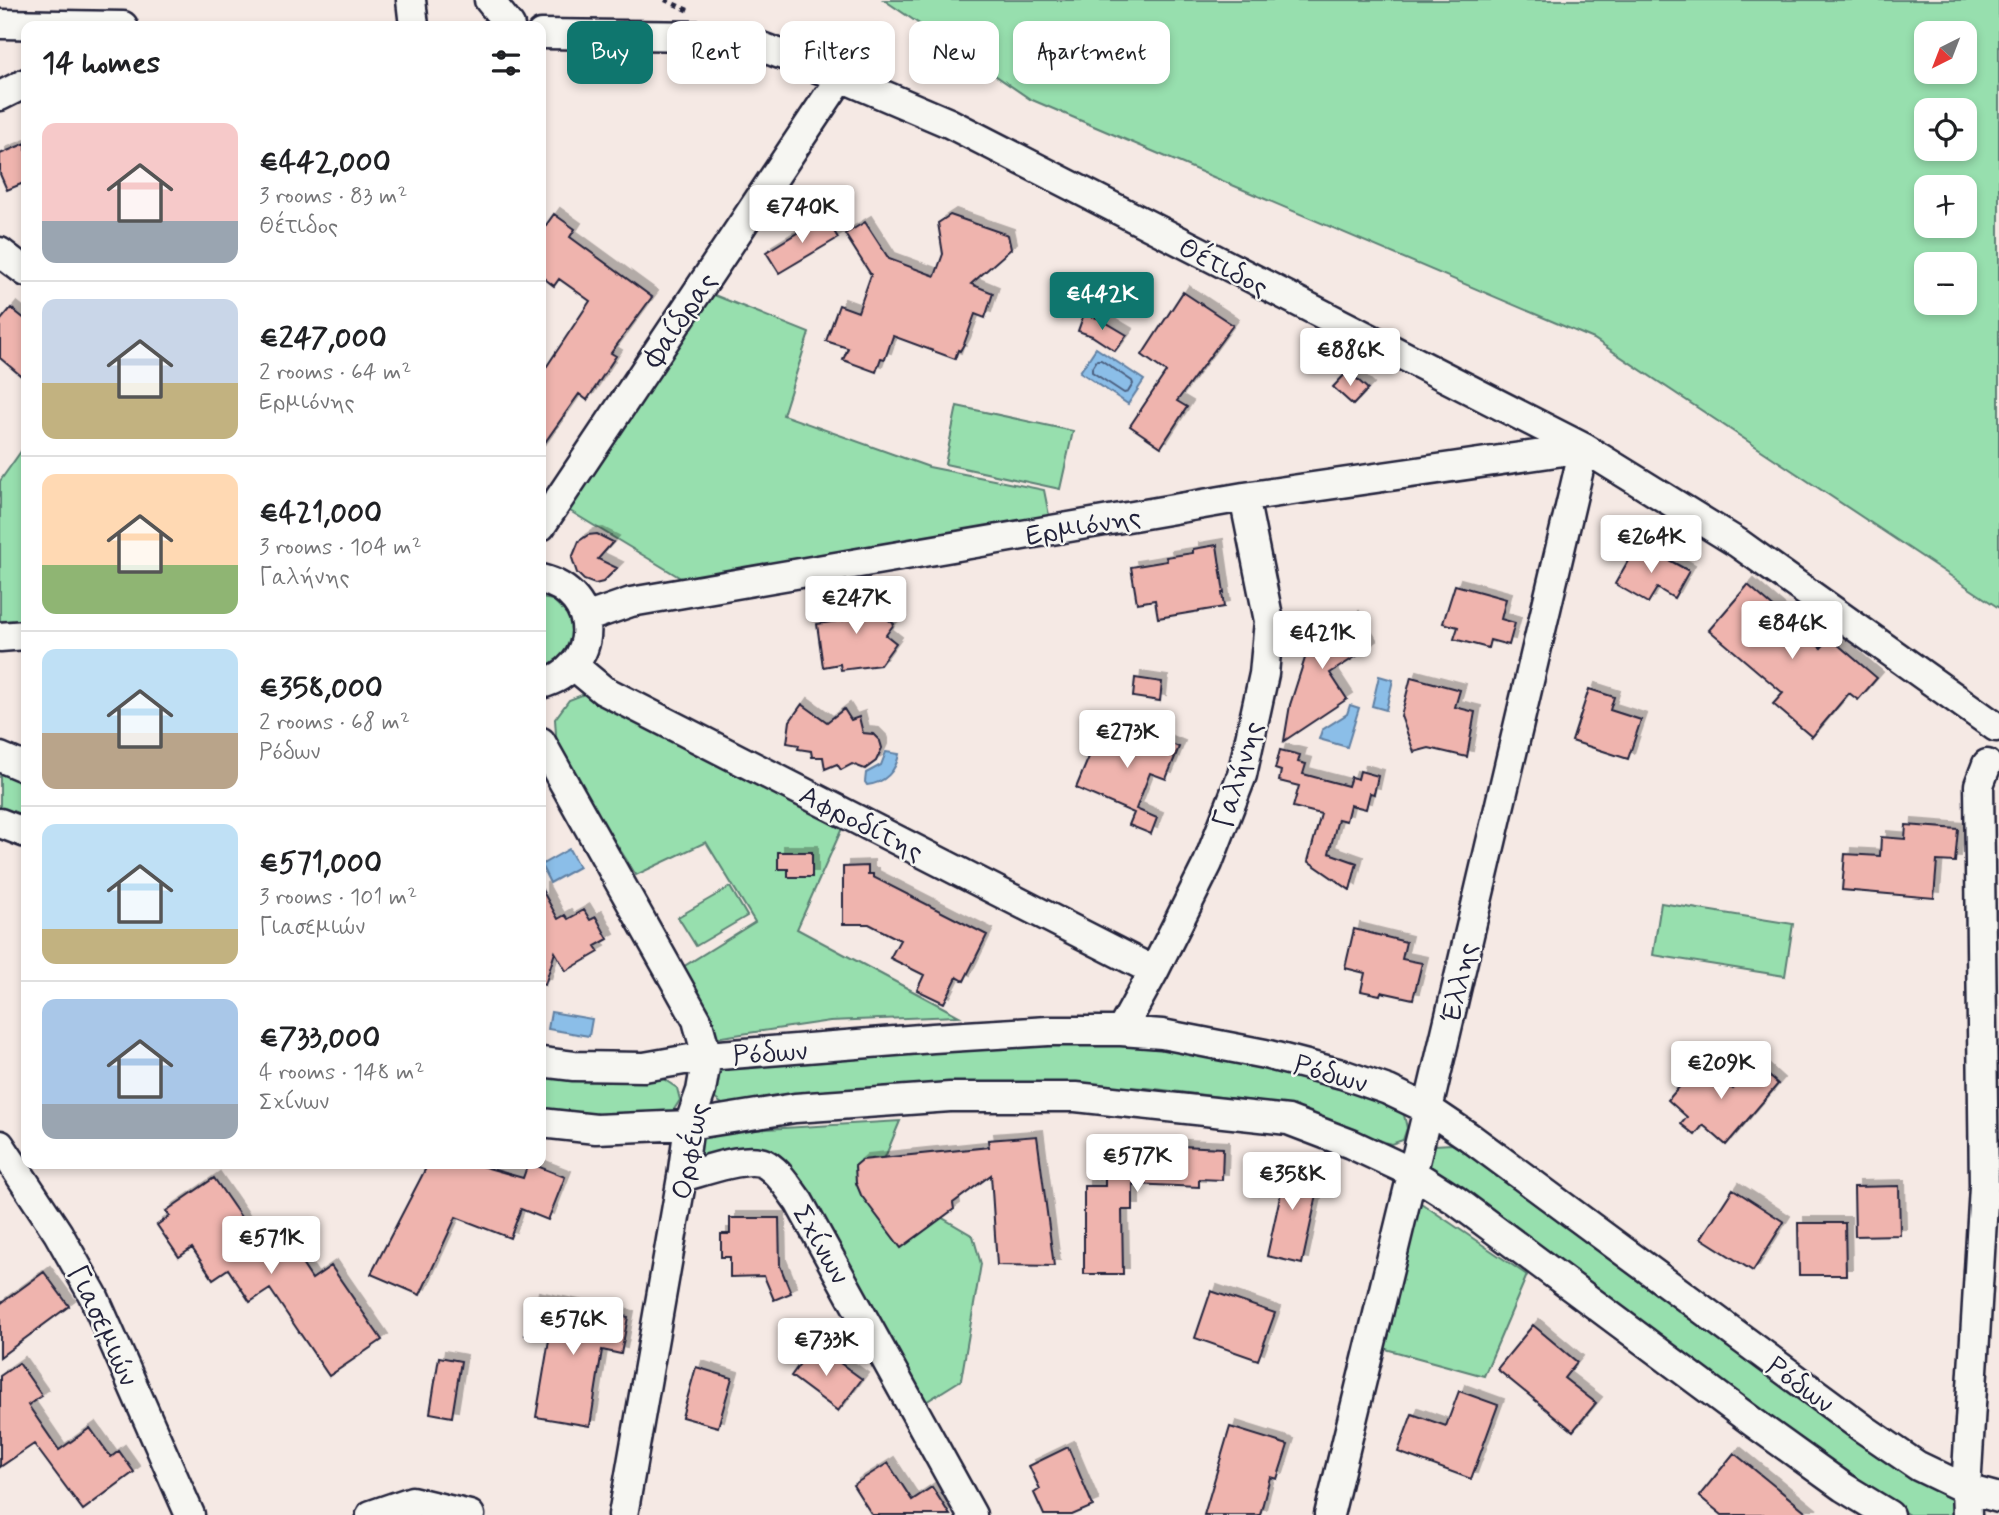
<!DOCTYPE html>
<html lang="en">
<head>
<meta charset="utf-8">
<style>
  body { margin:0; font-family:Mynerve,sans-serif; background:#f6f6f6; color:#202124; height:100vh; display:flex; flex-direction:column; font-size:26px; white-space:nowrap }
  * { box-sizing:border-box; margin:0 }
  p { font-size:23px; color:#757577 }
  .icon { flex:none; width:38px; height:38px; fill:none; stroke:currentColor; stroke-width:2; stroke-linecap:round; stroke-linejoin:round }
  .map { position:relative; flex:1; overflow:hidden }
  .sheet { position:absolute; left:21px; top:21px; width:525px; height:1148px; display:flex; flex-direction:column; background:#fff; border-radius:14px; box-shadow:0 4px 10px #0003 }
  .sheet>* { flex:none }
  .guide { position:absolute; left:567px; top:21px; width:665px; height:63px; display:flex; gap:14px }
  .needle { width:46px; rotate:222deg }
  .controls { position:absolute; left:1914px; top:21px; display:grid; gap:14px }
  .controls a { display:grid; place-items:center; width:63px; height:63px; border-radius:14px; background:#fff; box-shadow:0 4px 10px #0003; font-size:35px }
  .price { position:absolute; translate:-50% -60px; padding:0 16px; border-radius:7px; background:#fff; color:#222; font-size:23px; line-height:46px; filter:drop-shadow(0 2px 4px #0008) }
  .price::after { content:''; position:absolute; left:50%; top:42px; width:21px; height:16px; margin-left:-10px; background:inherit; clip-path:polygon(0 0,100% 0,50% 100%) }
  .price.selected { background:#0f766e; color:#fff }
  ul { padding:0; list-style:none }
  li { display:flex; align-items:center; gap:21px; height:175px; padding:0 21px }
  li+li { border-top:2px solid #e0e0e0 }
  li span { display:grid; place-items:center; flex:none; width:196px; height:140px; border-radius:14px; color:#555 }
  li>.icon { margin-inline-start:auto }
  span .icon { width:84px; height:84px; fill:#fffc; stroke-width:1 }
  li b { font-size:30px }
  h2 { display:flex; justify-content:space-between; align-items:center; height:84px; padding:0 21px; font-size:30px }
  .pill { padding:0 24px; border-radius:14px; background:#fff; box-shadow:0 4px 10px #0003; font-size:24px; line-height:63px }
  .pill.selected { background:#0f766e; color:#fff }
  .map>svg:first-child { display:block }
  .green { fill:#97dfae; stroke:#5c8074; stroke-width:2; fill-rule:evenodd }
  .water { fill:#8bbee8; stroke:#6180a3; stroke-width:2 }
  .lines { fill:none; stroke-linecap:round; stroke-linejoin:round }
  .shore { stroke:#4c6080; stroke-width:2 }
  .building { fill:#efb4ae; stroke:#22223b; stroke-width:2; filter:url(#shadow) }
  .minor-casing { stroke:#22223b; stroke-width:33 }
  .path { stroke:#22223b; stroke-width:4.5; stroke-dasharray:5 5; stroke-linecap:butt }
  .minor { stroke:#f6f6f2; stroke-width:28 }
  .labels { text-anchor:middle; stroke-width:5; stroke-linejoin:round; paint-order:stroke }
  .street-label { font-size:28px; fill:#22223b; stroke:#f6f6f2 }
</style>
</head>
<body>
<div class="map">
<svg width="1999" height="1515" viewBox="0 0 1999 1515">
  <defs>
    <filter id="shadow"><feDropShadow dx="6" dy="-6" stdDeviation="0" flood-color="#0004"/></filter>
  </defs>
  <rect width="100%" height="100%" fill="#f5e9e4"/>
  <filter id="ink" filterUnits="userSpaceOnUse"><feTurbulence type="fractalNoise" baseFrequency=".0143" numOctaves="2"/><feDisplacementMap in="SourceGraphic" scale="14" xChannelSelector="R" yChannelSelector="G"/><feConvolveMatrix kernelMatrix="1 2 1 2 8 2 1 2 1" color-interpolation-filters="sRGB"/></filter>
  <g filter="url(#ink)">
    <path class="green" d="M884 0H1999V608L1594 339 1030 99ZM1927 33H1965V72H1927ZM1927 110H1965V149H1927ZM1927 187H1965V226H1927ZM1927 264H1965V303H1927Z
      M709 293 809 333 783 415 929 467 1044 490 1051 525 689 583 565 508Z
      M957 406 1073 431 1060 489 945 464Z
      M22 450 26 453V620L0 621V481Z
      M541 598 553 600 570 617 573 641 562 662 541 672Z
      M587 693 844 824 797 929 959 1016 830 1021 715 1038 683 967 755 922 706 842 636 875 557 750 555 719 569 700Z
      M0 773 26 784V825L0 813Z
      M730 887 747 916 696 946 678 917Z
      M1661 903 1793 924 1785 976 1653 955Z
      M1062 1044 1153 1047 1271 1065 1387 1099 1404 1115 1407 1128 1403 1140 1391 1144 1261 1102 1147 1088 1040 1084 725 1106 707 1093 719 1068Z
      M541 1074 662 1078 677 1088 680 1100 673 1111 658 1118 541 1113Z
      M900 1121 876 1179 973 1236 981 1264 961 1380 924 1403 807 1188 781 1159 696 1161 700 1133Z
      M1452 1144 1474 1156 1845 1434 1955 1499 1959 1515H1909L1832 1466 1434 1174 1427 1158 1434 1145Z
      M1418 1201 1527 1275 1484 1376 1382 1348Z"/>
    <path class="water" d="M1096 348 1144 380 1128 404 1080 372Z
      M1379 676 1393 680 1386 710 1372 706Z
      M1350 705 1359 708 1347 747 1319 739 1322 730 1347 714Z
      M886 752 899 754C896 771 885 783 867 785L865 782 866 773 881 765Z
      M569 849 579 867 550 883 541 865Z
      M551 1012 592 1019 589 1036 548 1029Z"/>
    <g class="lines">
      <path class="shore" d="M1097 360H1101L1132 381 1133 384 1128 392 1124 393 1092 372V368Z"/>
    </g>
    <path class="building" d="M26 143V182L7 190 0 174V154Z
      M554 214 575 229 570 237 652 297 611 353 616 356 587 400 579 394 541 448V375L590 301 559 279 554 286 541 276V232Z
      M950 215 1008 235 1011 249 971 284 993 293 985 318 975 314 964 344 960 351 958 350 955 359 893 336 885 359 881 358 876 372 843 360 848 348 826 341 839 305 858 312 871 275 845 234 865 222 889 259 935 276 943 254 938 223Z
      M825 216 838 238 779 273 766 252Z
      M1183 292 1233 325 1177 401 1187 407 1161 447 1130 426 1166 372 1142 355Z
      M11 308 26 320V380L0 358V321Z
      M1084 314 1100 319 1127 335 1115 351 1092 336 1078 331Z
      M1348 371 1368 389 1353 405 1333 387Z
      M597 534 613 542 598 559 617 568 603 582 595 584 584 580 577 573 572 558 579 541 588 535Z
      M1638 543 1689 571 1674 598 1657 588 1648 603 1615 584Z
      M1217 545 1224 593H1222L1224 607 1158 618 1155 600 1137 603 1131 567 1167 561 1166 557 1193 553V549Z
      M841 584 894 624 886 635 896 643 880 665 841 670 840 664 823 667 817 624 846 620Z
      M1455 585 1506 599 1501 619 1515 623 1509 645 1490 640 1488 648 1454 639 1458 627 1443 623Z
      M1748 585 1821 648 1830 638 1877 678 1858 700 1849 693 1812 737 1773 704 1783 693 1709 630Z
      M1353 617 1371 647 1330 673 1347 699 1284 741 1290 705 1306 655 1293 631 1310 621 1317 633 1334 623 1337 627Z
      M1411 677 1460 690 1455 707 1475 712 1467 757 1429 748 1414 752 1401 716Z
      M1135 678 1162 682 1160 701 1133 697Z
      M1589 689 1614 697 1610 710 1641 720 1628 759 1572 741Z
      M802 704 827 722 844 709 851 720 859 717 863 733 873 734 880 741 882 748 876 761 865 769 852 764 841 770 837 764 825 769 823 757H812L811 751 798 749 799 745 787 743 790 721Z
      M1105 725 1129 734 1131 727 1179 747 1166 779 1150 773 1136 809 1157 818 1151 834 1129 825 1134 813 1076 788 1093 747 1096 749Z
      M1280 750 1300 755 1298 762 1306 764 1303 774 1348 786 1351 777 1358 779 1360 771 1378 776 1374 794 1370 793 1366 809 1350 805 1346 821 1338 819 1329 853 1357 863 1350 890 1308 861 1321 814 1293 807 1299 786 1279 781 1281 771 1275 769Z
      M1906 825 1958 829 1955 862 1937 861 1934 898 1842 890 1845 854 1880 856 1881 837 1905 839Z
      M778 852H812V877H788V869H778Z
      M868 866V874H873V877L987 935 964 981 957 977 944 1003 917 990 924 975 890 958 900 940 869 924H843V867Z
      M541 888 558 919 565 915 568 919 584 910 590 920 596 917 608 939 595 946 599 952 566 971 555 952 545 985 541 984Z
      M1354 929 1406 942 1402 959 1422 963 1413 999 1381 992 1380 995 1361 991 1365 973 1345 968Z
      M1701 1062 1733 1089 1755 1063 1778 1084 1726 1145 1703 1125 1695 1135 1681 1124 1687 1117 1668 1100Z
      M1037 1136 1054 1266 997 1265 991 1175 953 1203 954 1209 901 1248 861 1195 856 1183 855 1166 862 1160 989 1147 988 1140Z
      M1159 1145 1223 1148 1222 1180 1199 1179V1187L1133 1184V1210H1122L1123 1274H1084V1186H1105V1149H1159Z
      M428 1164H474L523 1178 528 1164H532L565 1177 548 1220 521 1209 510 1238 456 1217 420 1295 371 1274Z
      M1269 1165 1321 1176 1302 1264 1267 1256 1281 1192 1264 1188Z
      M214 1178 265 1252 285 1238 312 1279 331 1266 382 1340 329 1376 270 1289 250 1302 228 1269 213 1279 192 1248 179 1257 157 1225 170 1216 166 1211Z
      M1899 1186 1900 1235 1855 1236 1854 1187Z
      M1733 1189 1784 1222 1753 1271 1701 1238Z
      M730 1218H779L780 1266 791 1293 774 1300 764 1276 730 1277V1257H721V1234H730Z
      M1798 1223H1845L1846 1275H1799Z
      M44 1272 69 1306 0 1357V1304Z
      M1211 1291 1275 1313 1258 1360 1195 1338Z
      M533 1298 628 1317 621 1354 602 1350 590 1426 536 1417 549 1340 525 1335Z
      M1533 1325 1577 1362 1564 1378 1596 1403 1573 1431 1497 1369Z
      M814 1344 862 1379 838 1411 791 1376Z
      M439 1357 461 1361 452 1417 430 1413Z
      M19 1363 42 1396 28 1405 59 1450 90 1428 111 1457 119 1451 134 1472 83 1510 34 1444 0 1467V1376Z
      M696 1367 732 1378 718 1427 682 1417Z
      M1459 1391 1498 1405 1471 1479 1398 1452 1412 1414 1446 1426Z
      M1230 1427 1288 1445 1277 1479 1270 1477 1260 1515H1204Z
      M1068 1447 1093 1506 1072 1515H1044L1034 1493 1040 1489 1029 1466Z
      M1734 1453 1810 1515H1722L1699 1496Z
      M888 1463 912 1500 932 1487 950 1515H872L853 1485Z"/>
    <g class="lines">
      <g class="minor-casing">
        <path id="minor" d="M411 0 414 26
          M489 0 510 26
          M0 24 123 26
          M541 34 708 36 746 41 841 77 949 123 1584 448 1738 543 1996 727
          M0 96 26 83
          M0 252 26 272
          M541 526 841 77
          M541 579C602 594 601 668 541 684
          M585 618 631 602 1244 497 1584 448 1428 1109 1329 1515
          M0 637 26 635
          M574 666 603 690 1154 971
          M541 742 697 1020 707 1056 701 1091 689 1125 682 1177 623 1515
          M0 757 26 768
          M0 823 26 833
          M1121 1031 1154 971 1208 863 1242 775 1264 674 1269 621 1244 497
          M541 1062 574 1066 644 1067 707 1056 933 1038 1048 1031H1121L1162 1034 1265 1054 1342 1074 1388 1090 1428 1109 1468 1136 1864 1429 1918 1466 1966 1489 1999 1498
          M541 1123 596 1129 689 1125 795 1108 950 1097H1076L1288 1120 1351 1144 1411 1172 1455 1200 1754 1423 1843 1487 1889 1515
          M0 1145 58 1233 93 1295 190 1515
          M682 1177C702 1172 750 1153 767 1165 781 1174 789 1189 799 1202L972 1515
          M371 1515 412 1501 470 1515
          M1967 1515 1966 1489 1984 1186 1979 785 1987 764"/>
      </g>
      <path class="path" d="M665 0 690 11"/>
      <use href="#minor" class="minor"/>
    </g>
  </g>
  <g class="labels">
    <g class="street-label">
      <text transform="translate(1224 266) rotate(27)" y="10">Θέτιδος</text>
      <text transform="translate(679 319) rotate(-56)" y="10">Φαίδρας</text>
      <text transform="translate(1083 525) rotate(-10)" y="10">Ερμιόνης</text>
      <text transform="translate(1237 774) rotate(-73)" y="10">Γαλήνης</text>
      <text transform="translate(862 822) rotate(27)" y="10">Αφροδίτης</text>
      <text transform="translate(1458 982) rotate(-77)" y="10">Έλλης</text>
      <text transform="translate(770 1052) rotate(-4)" y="10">Ρόδων</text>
      <text transform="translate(1331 1073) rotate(16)" y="10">Ρόδων</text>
      <text transform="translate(689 1151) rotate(-79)" y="10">Ορφέως</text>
      <text transform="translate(822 1244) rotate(60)" y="10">Σχίνων</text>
      <text transform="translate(104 1325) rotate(65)" y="10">Γιασεμιών</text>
      <text transform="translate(1801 1384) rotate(36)" y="10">Ρόδων</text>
    </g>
  </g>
</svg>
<div class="controls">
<a><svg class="needle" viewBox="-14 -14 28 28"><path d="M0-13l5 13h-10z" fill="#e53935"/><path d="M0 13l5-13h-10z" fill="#757577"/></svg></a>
<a><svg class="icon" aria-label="locate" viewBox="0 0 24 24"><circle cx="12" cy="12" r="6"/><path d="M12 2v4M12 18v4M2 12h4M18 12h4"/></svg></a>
<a>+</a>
<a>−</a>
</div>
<b class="price" style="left:802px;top:245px">€740K</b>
<b class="price selected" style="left:1102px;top:332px">€442K</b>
<b class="price" style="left:1350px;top:388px">€886K</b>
<b class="price" style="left:1651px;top:575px">€264K</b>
<b class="price" style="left:856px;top:636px">€247K</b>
<b class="price" style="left:1792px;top:661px">€846K</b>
<b class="price" style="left:1322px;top:671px">€421K</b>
<b class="price" style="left:1127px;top:770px">€273K</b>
<b class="price" style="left:1721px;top:1101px">€209K</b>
<b class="price" style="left:1137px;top:1194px">€577K</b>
<b class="price" style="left:1292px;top:1212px">€358K</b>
<b class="price" style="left:271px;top:1276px">€571K</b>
<b class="price" style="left:573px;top:1357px">€576K</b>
<b class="price" style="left:826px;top:1378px">€733K</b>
<div class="guide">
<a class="pill selected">Buy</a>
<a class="pill">Rent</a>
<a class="pill">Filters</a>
<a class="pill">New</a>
<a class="pill">Apartment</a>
</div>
<section class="sheet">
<h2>14 homes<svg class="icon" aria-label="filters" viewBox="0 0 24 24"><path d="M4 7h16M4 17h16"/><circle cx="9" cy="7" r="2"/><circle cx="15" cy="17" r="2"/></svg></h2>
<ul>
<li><span style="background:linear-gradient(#f6c9c9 70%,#9aa5b1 0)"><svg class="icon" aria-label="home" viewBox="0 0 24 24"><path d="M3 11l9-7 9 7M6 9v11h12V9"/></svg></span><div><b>€442,000</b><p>3 rooms · 83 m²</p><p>Θέτιδος</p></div></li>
<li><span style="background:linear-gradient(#c9d6e8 60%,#c2b280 0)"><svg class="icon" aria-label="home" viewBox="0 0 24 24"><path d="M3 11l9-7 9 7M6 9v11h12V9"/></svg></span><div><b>€247,000</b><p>2 rooms · 64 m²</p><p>Ερμιόνης</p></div></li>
<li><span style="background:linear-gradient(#ffd9b3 65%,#8fb573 0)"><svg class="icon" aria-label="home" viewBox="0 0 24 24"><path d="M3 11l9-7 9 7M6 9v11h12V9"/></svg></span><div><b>€421,000</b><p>3 rooms · 104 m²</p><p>Γαλήνης</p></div></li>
<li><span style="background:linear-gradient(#bfe0f5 60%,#b9a48a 0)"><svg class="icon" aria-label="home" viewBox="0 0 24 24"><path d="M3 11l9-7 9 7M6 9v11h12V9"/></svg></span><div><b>€358,000</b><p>2 rooms · 68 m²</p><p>Ρόδων</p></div></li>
<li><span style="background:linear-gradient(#bfe0f5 75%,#c2b280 0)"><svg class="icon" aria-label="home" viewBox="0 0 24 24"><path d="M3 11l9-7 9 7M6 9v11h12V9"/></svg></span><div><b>€571,000</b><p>3 rooms · 101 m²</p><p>Γιασεμιών</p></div></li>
<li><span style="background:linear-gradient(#a9c7e8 75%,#9aa5b1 0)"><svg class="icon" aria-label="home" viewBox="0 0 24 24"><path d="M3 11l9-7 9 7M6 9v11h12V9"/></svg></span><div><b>€733,000</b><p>4 rooms · 148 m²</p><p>Σχίνων</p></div></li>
</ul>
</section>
</div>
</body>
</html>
